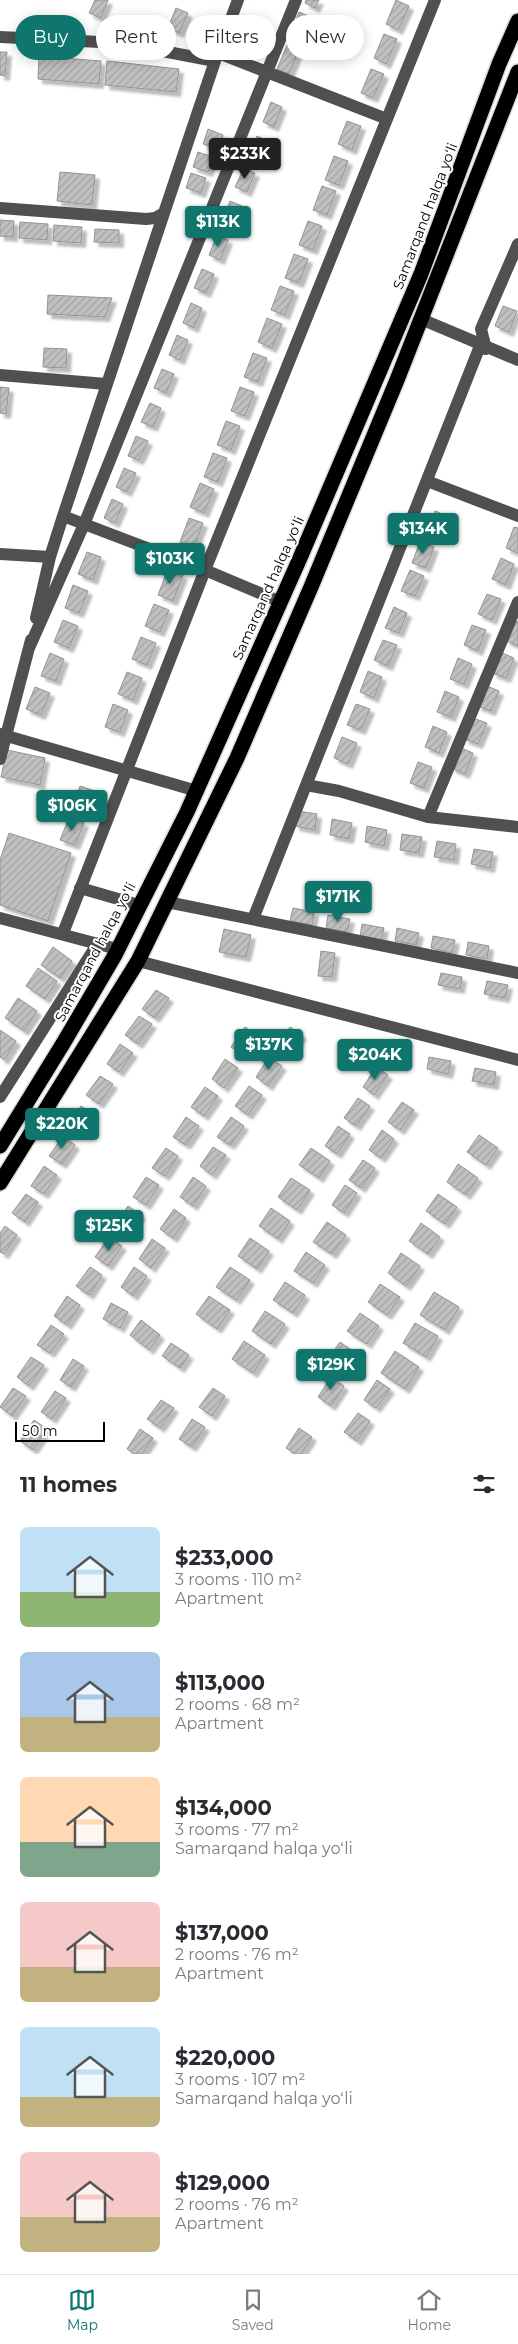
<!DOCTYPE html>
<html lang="en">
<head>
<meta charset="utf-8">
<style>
  body { margin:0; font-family:Montserrat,sans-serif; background:#f7f7f7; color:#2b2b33; height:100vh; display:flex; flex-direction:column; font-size:19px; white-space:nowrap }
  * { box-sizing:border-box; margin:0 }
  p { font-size:16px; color:#7c7c81 }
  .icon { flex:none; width:28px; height:28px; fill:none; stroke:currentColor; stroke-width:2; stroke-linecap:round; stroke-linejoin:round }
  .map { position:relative; height:1454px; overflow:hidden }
  .details { display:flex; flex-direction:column; background:#fff; flex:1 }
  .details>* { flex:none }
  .top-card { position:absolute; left:15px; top:15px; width:489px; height:45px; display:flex; gap:10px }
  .scale { position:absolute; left:15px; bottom:12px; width:90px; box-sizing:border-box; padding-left:5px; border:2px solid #000; border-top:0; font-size:14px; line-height:18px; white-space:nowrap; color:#000; -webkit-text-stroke:4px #fff; paint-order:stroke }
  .price { position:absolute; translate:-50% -42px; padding:0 11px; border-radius:5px; background:#0f766e; color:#fff; font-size:16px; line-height:32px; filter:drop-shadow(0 1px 2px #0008) }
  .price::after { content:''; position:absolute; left:50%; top:30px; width:15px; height:11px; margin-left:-8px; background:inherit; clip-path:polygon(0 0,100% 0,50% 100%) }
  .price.selected { background:#222; color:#fff }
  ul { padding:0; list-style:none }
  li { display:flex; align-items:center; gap:15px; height:125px; padding:0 20px }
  li span { display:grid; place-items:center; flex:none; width:140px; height:100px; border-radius:8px; color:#555 }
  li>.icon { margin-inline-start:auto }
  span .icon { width:60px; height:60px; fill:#fffc; stroke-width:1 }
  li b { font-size:21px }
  h2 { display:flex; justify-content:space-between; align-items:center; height:60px; padding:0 20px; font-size:21px }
  .chip { padding:0 18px; border-radius:22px; background:#fff; box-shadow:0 2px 12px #0003; font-size:18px; line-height:45px }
  .chip.selected { background:#0f766e; color:#fff }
  .tabs { display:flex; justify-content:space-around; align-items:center; height:70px; border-top:1px solid #e1e1e2; background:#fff; font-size:14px; color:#7c7c81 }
  .tabs a { display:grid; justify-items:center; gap:2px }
  .tabs .selected { color:#0f766e }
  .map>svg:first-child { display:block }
  .building { fill:url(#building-hatch); stroke:#949494; filter:url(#shadow) }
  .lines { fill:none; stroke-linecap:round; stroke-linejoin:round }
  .highway-casing { stroke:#dbdbdb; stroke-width:18 }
  .minor { stroke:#505050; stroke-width:12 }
  .highway { stroke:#000; stroke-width:15 }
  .labels { text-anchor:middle; stroke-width:4; stroke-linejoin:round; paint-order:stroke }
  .street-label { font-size:14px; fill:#000; stroke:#fff }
</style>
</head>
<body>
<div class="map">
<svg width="518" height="1454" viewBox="0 0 518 1454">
  <defs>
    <pattern id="building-hatch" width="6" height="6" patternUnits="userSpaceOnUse" patternTransform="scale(1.25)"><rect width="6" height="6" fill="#c0c0c0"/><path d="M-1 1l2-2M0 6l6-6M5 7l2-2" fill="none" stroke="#a3a3a3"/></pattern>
    <filter id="shadow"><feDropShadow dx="4.5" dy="4.5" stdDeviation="1" flood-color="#0004"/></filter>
  </defs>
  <rect width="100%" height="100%" fill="#fff"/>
  <path class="building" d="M95 0H108L101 18 89 13Z
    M306 0H319L315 8 305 3Z
    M396 0 409 6 398 30 386 24Z
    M176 8 188 13 179 33 168 28Z
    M299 12 311 17 301 39 290 35Z
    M384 34 397 39 386 64 374 58Z
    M287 45 299 50 289 74 277 69Z
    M0 52H7L5 76 0 75Z
    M39 56 101 61 99 84 38 79Z
    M107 61 179 69 176 92 105 85Z
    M371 69 384 74 373 98 361 93Z
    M271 102 282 107 274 127 263 122Z
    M347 121 361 126 352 150 338 144Z
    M208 129 223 135 218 150 203 144Z
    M257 136 268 141 260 160 248 155Z
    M198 152 213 157 208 172 193 167Z
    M334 156 348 161 339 185 325 180Z
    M244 168 255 173 247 192 235 187Z
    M60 172 95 175 92 205 57 201Z
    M191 173 206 178 201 193 186 188Z
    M322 186 336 191 327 215 313 210Z
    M230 201 242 206 233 225 222 221Z
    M0 220 14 221 13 237 0 236Z
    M308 221 322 226 313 250 299 245Z
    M20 222 48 224 47 240 19 238Z
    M54 225 82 227 81 243 53 241Z
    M95 229 119 230V243L94 242Z
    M217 235 228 240 220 260 209 255Z
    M294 254 308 259 299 283 285 278Z
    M202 269 214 274 206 293 194 288Z
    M280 286 294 291 285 315 271 310Z
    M48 295 112 298 105 317 47 314Z
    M191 303 202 308 194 328 183 323Z
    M503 306 517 311 509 332 495 326Z
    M267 318 282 324 272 348 258 342Z
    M177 335 188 340 180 360 169 355Z
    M44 348 67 349 66 368 43 367Z
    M253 353 267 358 258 382 244 377Z
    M162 369 174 374 166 393 154 388Z
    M0 387 9 388 6 414 0 413Z
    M240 387 254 392 245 416 231 411Z
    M150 403 161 408 153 427 141 422Z
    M226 421 240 426 231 450 217 445Z
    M136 436 148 441 139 460 128 456Z
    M213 453 227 458 218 482 204 477Z
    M124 468 136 473 127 492 116 487Z
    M200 483 214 489 204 513 190 507Z
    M112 499 123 504 115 523 104 518Z
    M435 511 450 517 441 537 427 532Z
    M189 518 203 523 194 547 180 542Z
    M514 527 518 528V553L506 548Z
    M420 542 434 547 426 568 412 563Z
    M87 552 101 557 93 580 78 574Z
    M501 558 514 564 506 585 492 579Z
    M168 569 183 575 173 601 158 595Z
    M410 570 424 576 415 596 401 591Z
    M73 585 88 591 79 613 65 608Z
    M487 594 501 599 492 620 478 614Z
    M154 604 169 610 160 632 145 626Z
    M394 607 407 613 399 633 385 628Z
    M63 620 78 626 69 648 54 642Z
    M513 620 518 622V646L505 640Z
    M472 625 486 630 478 651 464 645Z
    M141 637 156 643 147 665 132 659Z
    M383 640 397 645 388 666 374 660Z
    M500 652 514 658 506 678 492 673Z
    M50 653 64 659 56 681 41 676Z
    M458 658 472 664 464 684 450 679Z
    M368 671 382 677 374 698 360 692Z
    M127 672 142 678 133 700 118 694Z
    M485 685 499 691 491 711 477 706Z
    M35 687 50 693 41 715 26 709Z
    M445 691 459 697 451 717 437 712Z
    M113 704 128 710 120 732 105 727Z
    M356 704 370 709 361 730 347 725Z
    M473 718 487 723 478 744 464 739Z
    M433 726 447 732 439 753 425 747Z
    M342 737 357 743 348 764 334 758Z
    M459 747 473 753 465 774 451 768Z
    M7 750 45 758 40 785 1 777Z
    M418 762 432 767 424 788 410 783Z
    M80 786 95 791 87 813 72 808Z
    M298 811 317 814 315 830 295 826Z
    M69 818 84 823 75 845 60 840Z
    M332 819 352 823 349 839 330 835Z
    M367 826 387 830 384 846 365 842Z
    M9 833 71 853 48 921 0 905V860Z
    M402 834 422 837 419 853 400 850Z
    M437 841 456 844 454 860 434 857Z
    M474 849 493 852 490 868 471 864Z
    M293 908 314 912 312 925 290 921Z
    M328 915 350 919 347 932 326 928Z
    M362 924 384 928 381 941 360 937Z
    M397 928 419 933 416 945 395 941Z
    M224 929 251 935 246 957 219 952Z
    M433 936 455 940 452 953 431 948Z
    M468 942 489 946 487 959 466 955Z
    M53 947 72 961 60 978 41 965Z
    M321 951 335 953 332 977 318 976Z
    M38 968 57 981 45 999 26 986Z
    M441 973 462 977 460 989 438 985Z
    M487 981 508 985 505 998 484 994Z
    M156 990 169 998 155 1018 142 1009Z
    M18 998 37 1011 24 1031 5 1018Z
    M139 1016 152 1024 138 1044 125 1035Z
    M245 1027 258 1036 244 1056 231 1047Z
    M290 1027 302 1035 289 1055 276 1047Z
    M0 1030 16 1041 4 1060 0 1057Z
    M120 1044 133 1053 119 1072 107 1064Z
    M269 1057 282 1066 268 1086 256 1077Z
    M429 1057 451 1061 448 1074 427 1069Z
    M225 1059 238 1068 224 1088 212 1079Z
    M376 1067 388 1075 374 1095 363 1087Z
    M475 1068 496 1072 494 1085 472 1081Z
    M100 1076 113 1084 99 1104 86 1095Z
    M249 1086 262 1095 248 1115 235 1106Z
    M205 1087 218 1096 204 1116 191 1107Z
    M358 1098 370 1106 356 1126 344 1118Z
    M402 1102 414 1110 400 1130 388 1122Z
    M81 1106 94 1114 80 1134 67 1125Z
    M186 1117 199 1126 186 1145 173 1137Z
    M231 1117 244 1126 230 1145 217 1137Z
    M338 1126 350 1134 337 1154 325 1146Z
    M382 1130 394 1139 381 1158 369 1150Z
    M479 1135 498 1148 486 1165 467 1152Z
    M63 1136 75 1145 62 1164 49 1156Z
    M213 1147 226 1155 212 1175 200 1166Z
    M166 1148 178 1156 165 1176 152 1168Z
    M311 1148 330 1161 319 1178 299 1165Z
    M363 1160 375 1168 361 1188 349 1180Z
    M458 1164 478 1178 466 1195 447 1182Z
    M44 1166 57 1175 44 1194 31 1186Z
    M146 1177 159 1185 146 1205 133 1197Z
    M193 1177 206 1186 193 1206 180 1197Z
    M291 1178 310 1190 297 1210 278 1197Z
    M345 1185 357 1193 344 1213 332 1205Z
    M26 1194 38 1202 25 1222 12 1213Z
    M438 1194 457 1207 445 1224 426 1211Z
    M128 1206 141 1215 127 1234 114 1226Z
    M271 1208 290 1221 278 1239 259 1226Z
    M174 1209 186 1218 173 1238 160 1229Z
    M327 1222 346 1235 332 1254 313 1242Z
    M421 1223 440 1237 428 1254 409 1241Z
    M5 1226 17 1235 4 1254 0 1252V1233Z
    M109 1237 122 1246 108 1266 95 1257Z
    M250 1238 269 1251 257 1269 238 1256Z
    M152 1239 165 1248 151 1268 139 1259Z
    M306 1252 325 1265 313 1283 294 1271Z
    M401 1253 420 1266 406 1286 388 1273Z
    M90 1267 102 1275 89 1295 76 1286Z
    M134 1267 147 1276 133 1296 121 1287Z
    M230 1267 250 1280 236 1300 216 1287Z
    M285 1282 305 1295 293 1313 273 1300Z
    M380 1284 400 1297 387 1315 368 1302Z
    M434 1292 459 1307 445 1330 420 1315Z
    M67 1296 80 1305 67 1325 54 1316Z
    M209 1296 230 1310 217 1329 196 1314Z
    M111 1303 128 1312 120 1328 103 1319Z
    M265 1311 285 1324 271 1344 252 1331Z
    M360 1313 379 1326 367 1344 347 1331Z
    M141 1320 160 1335 149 1350 130 1335Z
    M415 1323 438 1336 426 1357 403 1343Z
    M51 1325 64 1334 50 1353 37 1345Z
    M244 1341 265 1355 253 1373 232 1359Z
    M340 1342 359 1355 345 1375 326 1362Z
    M171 1343 189 1355 180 1368 162 1356Z
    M395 1351 419 1367 405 1389 381 1373Z
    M31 1357 44 1365 29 1386 17 1377Z
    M73 1359 84 1366 71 1387 60 1380Z
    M331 1377 344 1386 331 1406 318 1397Z
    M377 1380 390 1389 376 1408 364 1400Z
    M13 1388 26 1396 12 1416 0 1407Z
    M213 1388 225 1396 212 1416 199 1407Z
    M55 1391 66 1398 52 1419 41 1412Z
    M161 1400 174 1408 160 1428 147 1419Z
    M358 1413 370 1421 357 1441 344 1432Z
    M192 1419 205 1427 192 1447 179 1439Z
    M34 1420 47 1429 33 1450 20 1441Z
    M299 1428 312 1437 301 1454H295L286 1448Z
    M140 1429 153 1438 142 1454H134L127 1449Z"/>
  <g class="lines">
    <g class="highway-casing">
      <path id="highway" d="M0 1146 64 1042 115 955 187 812 300 558 421 274 499 64 518 21
        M0 1183 138 961 237 758 311 587 397 380 518 72"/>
    </g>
    <path class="minor" d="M0 37 120 43 215 61
      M218 53 387 119
      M0 208 146 219 155 218 164 213 215 61 238 0
      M421 319 518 360
      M486 349 481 329 518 244
      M0 375 106 384
      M427 481 518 516
      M63 516 205 570 281 602
      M0 554 50 557
      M36 618 50 557 63 516 164 213
      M29 648 85 522 296 0
      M0 734 197 791
      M0 759 31 640
      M306 785 339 791 428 817 518 827
      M428 817 518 602
      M80 888 139 905
      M167 902 518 973
      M0 918 117 949
      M253 919 480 346
      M63 933 205 570 435 0
      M138 961 518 1060
      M0 1097 98 943"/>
    <use href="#highway" class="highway"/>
  </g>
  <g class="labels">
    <g class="street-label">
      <text transform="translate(425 216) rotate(-69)" y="5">Samarqand halqa yoʻli</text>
      <text transform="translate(268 588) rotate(-66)" y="5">Samarqand halqa yoʻli</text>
      <text transform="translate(95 952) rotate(-62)" y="5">Samarqand halqa yoʻli</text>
    </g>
  </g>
</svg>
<div class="scale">50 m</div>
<b class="price selected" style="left:245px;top:180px">$233K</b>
<b class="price" style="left:218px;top:248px">$113K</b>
<b class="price" style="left:423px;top:555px">$134K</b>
<b class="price" style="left:170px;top:585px">$103K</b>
<b class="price" style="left:72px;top:832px">$106K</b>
<b class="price" style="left:338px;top:923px">$171K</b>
<b class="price" style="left:269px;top:1071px">$137K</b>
<b class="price" style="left:375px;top:1081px">$204K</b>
<b class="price" style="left:62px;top:1150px">$220K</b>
<b class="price" style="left:109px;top:1252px">$125K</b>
<b class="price" style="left:331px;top:1391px">$129K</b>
<div class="top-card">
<a class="chip selected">Buy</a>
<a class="chip">Rent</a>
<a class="chip">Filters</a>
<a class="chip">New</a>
</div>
</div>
<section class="details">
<h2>11 homes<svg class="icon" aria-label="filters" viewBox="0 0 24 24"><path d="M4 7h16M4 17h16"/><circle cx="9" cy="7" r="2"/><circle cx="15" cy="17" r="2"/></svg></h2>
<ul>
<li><span style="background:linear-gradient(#bfe0f5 65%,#8fb573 0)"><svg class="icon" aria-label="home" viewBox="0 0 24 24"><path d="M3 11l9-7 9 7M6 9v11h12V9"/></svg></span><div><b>$233,000</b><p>3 rooms · 110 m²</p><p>Apartment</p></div></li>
<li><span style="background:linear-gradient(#a9c7e8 65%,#c2b280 0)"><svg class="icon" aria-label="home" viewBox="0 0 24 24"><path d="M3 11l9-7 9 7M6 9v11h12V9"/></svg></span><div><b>$113,000</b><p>2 rooms · 68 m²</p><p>Apartment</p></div></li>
<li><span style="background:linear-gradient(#ffd9b3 65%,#7fa58c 0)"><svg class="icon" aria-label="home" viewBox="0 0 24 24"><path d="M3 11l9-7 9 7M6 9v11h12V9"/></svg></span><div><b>$134,000</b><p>3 rooms · 77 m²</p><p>Samarqand halqa yoʻli</p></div></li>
<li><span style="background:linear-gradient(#f6c9c9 65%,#c2b280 0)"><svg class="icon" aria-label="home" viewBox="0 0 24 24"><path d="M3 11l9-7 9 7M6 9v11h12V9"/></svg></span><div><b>$137,000</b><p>2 rooms · 76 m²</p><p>Apartment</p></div></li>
<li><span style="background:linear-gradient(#bfe0f5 70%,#c2b280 0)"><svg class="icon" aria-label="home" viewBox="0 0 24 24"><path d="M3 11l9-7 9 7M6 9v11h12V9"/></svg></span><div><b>$220,000</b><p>3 rooms · 107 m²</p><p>Samarqand halqa yoʻli</p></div></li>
<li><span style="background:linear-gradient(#f6c9c9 65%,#c2b280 0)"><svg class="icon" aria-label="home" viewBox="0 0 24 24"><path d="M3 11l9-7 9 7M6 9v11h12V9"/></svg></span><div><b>$129,000</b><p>2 rooms · 76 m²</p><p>Apartment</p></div></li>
</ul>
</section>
<nav class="tabs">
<a class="selected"><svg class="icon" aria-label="map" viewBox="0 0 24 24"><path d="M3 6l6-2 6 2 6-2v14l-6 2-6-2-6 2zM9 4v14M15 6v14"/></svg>Map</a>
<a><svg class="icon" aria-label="saved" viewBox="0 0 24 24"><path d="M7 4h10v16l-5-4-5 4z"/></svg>Saved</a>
<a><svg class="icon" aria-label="home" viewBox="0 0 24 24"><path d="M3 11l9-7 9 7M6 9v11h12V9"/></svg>Home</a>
</nav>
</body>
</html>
